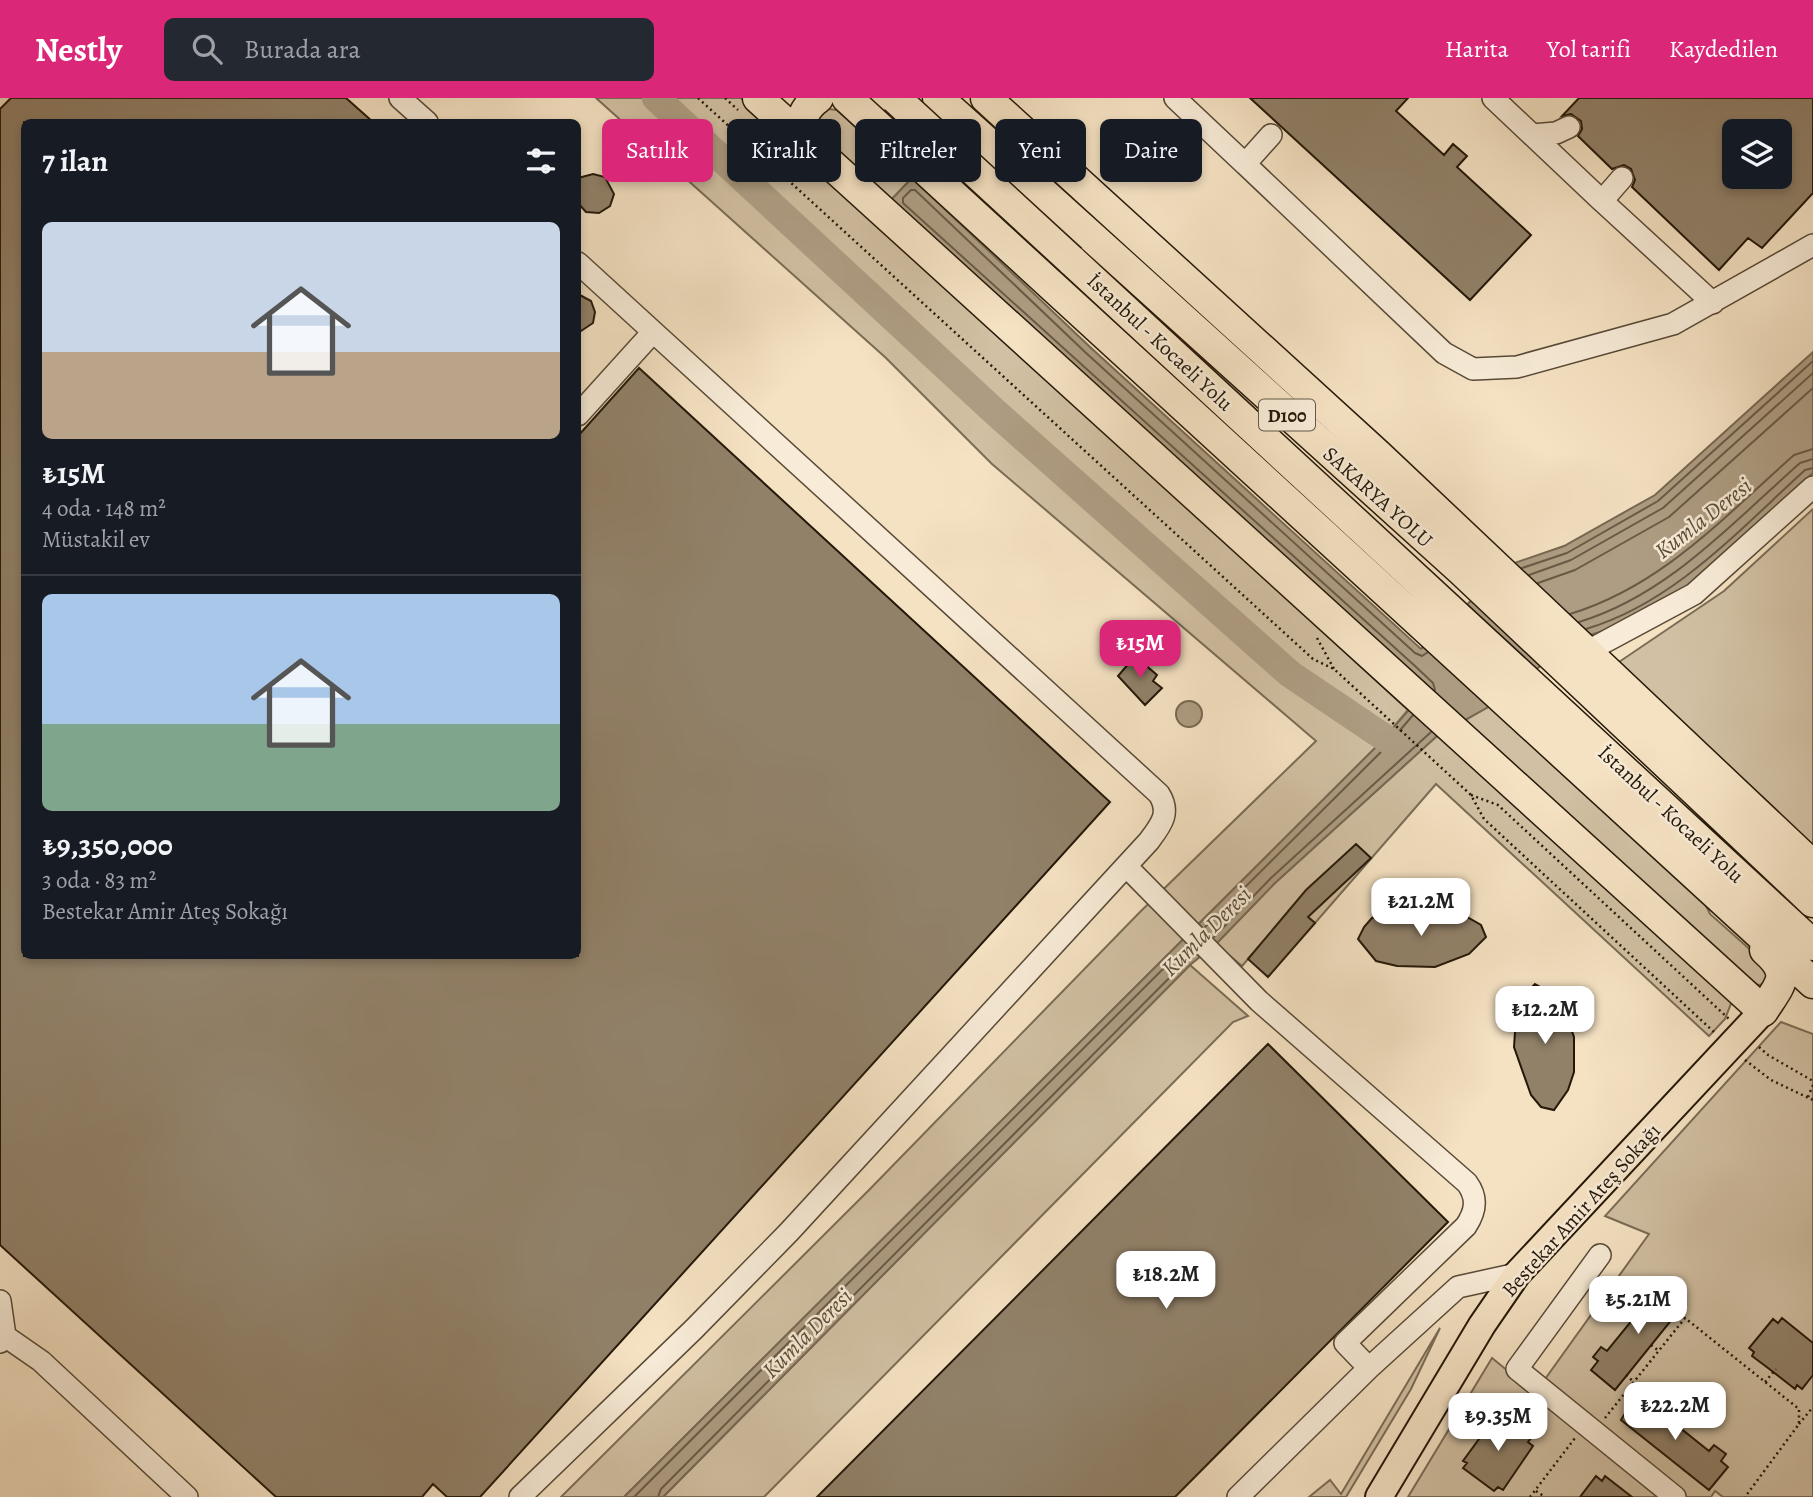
<!DOCTYPE html>
<html lang="tr">
<head>
<meta charset="utf-8">
<style>
  body { margin:0; font-family:Alegreya,serif; background:#242831; color:#f1f3f6; height:100vh; display:flex; flex-direction:column; font-size:26px; white-space:nowrap }
  * { box-sizing:border-box; margin:0 }
  p { font-size:23px; color:#9ea1a6 }
  .icon { flex:none; width:38px; height:38px; fill:none; stroke:currentColor; stroke-width:2; stroke-linecap:round; stroke-linejoin:round }
  .map { position:relative; flex:1; overflow:hidden }
  .details { position:absolute; left:21px; top:21px; width:560px; height:840px; display:flex; flex-direction:column; background:#171b24; border-radius:10px; box-shadow:0 4px 10px #0003 }
  .details>* { flex:none }
  .guide { position:absolute; left:602px; top:21px; width:665px; height:63px; display:flex; gap:14px }
  .fabs { position:absolute; left:1722px; top:21px; display:grid; gap:14px }
  .fabs a { display:grid; place-items:center; width:70px; height:70px; border-radius:10px; background:#171b24; box-shadow:0 4px 10px #0003; font-size:35px }
  .price { position:absolute; translate:-50% -60px; padding:0 16px; border-radius:14px; background:#fff; color:#222; font-size:23px; line-height:46px; filter:drop-shadow(0 2px 4px #0008) }
  .price::after { content:''; position:absolute; left:50%; top:42px; width:21px; height:16px; margin-left:-10px; background:inherit; clip-path:polygon(0 0,100% 0,50% 100%) }
  .price.active { background:#db2777; color:#fff }
  ul { padding:0; list-style:none }
  li { display:grid; align-content:center; gap:14px; height:371px; padding:0 21px }
  li+li { border-top:2px solid #363941 }
  li span { display:grid; place-items:center; height:217px; border-radius:10px; color:#555 }
  li>.icon { margin-inline-start:auto }
  span .icon { width:126px; height:126px; fill:#fffc; stroke-width:1 }
  li b { font-size:30px }
  h2 { display:flex; justify-content:space-between; align-items:center; height:84px; padding:0 21px; font-size:30px }
  .chip { padding:0 24px; border-radius:10px; background:#171b24; box-shadow:0 4px 10px #0003; font-size:24px; line-height:63px }
  .chip.active { background:#db2777; color:#fff }
  header { display:flex; align-items:center; gap:42px; box-sizing:border-box; height:98px; padding:0 35px; background:#db2777; color:#fff }
  header strong { font-size:33px }
  nav { display:flex; gap:38px; margin-inline-start:auto; font-size:24px }
  .search { width:490px; height:63px; background:#242831; display:flex; align-items:center; gap:18px; box-sizing:border-box; padding:0 24px; border-radius:10px; color:#9ea1a6; font-size:26px }
  .map>svg:first-child { display:block }
  .green { fill:#d1c0a3; stroke:#7a6c56; stroke-width:2 }
  .water { fill:#ae9d83; stroke:#776852; stroke-width:2 }
  .lines { fill:none; stroke-linecap:round; stroke-linejoin:round }
  .shore { stroke:#695a46; stroke-width:2 }
  .river { stroke:#ae9d83; stroke-width:28 }
  .building { fill:#918169; stroke:#241808; stroke-width:2; fill-rule:evenodd }
  .minor-casing { stroke:#584a37; stroke-width:24 }
  .major-casing { stroke:#241808; stroke-width:30 }
  .highway-casing { stroke:#241808; stroke-width:33 }
  .path { stroke:#241808; stroke-width:2.5; stroke-dasharray:2 3.5; stroke-linecap:butt }
  .minor { stroke:#f8ecd8; stroke-width:21 }
  .major { stroke:#f5e2c3; stroke-width:26 }
  .highway { stroke:#f5e2c3; stroke-width:30 }
  .highway-bridge-casing { stroke:#241808; stroke-width:33; stroke-linecap:butt }
  .highway-bridge { stroke:#f5e2c3; stroke-width:30 }
  .labels { text-anchor:middle; stroke-width:5; stroke-linejoin:round; paint-order:stroke }
  .shield { fill:#f8ecd8; stroke:#645846; stroke-width:2 }
  .shield-label { font-size:19px; font-weight:bold; fill:#241808 }
  .street-label { font-size:21px; fill:#241808; stroke:#f8ecd8 }
  .water-label { font-size:23px; font-style:italic; fill:#5b4d39; stroke:#f8ecd8 }
</style>
</head>
<body>
<header>
<strong>Nestly</strong>
<div class="search"><svg class="icon" aria-label="search" viewBox="0 0 24 24"><circle cx="10" cy="10" r="6"/><path d="M15 15l6 6"/></svg>Burada ara</div>
<nav><a>Harita</a><a>Yol tarifi</a><a>Kaydedilen</a></nav>
</header>
<div class="map">
<svg width="1813" height="1399" viewBox="0 0 1813 1399">
  <rect width="100%" height="100%" fill="#f5e2c3"/>
  <filter id="stains"><feTurbulence type="fractalNoise" baseFrequency=".00286" numOctaves="4"/><feColorMatrix values="0 0 0 0 .2 0 0 0 0 .09 0 0 0 0 .02 0 0 0 .5 -.17"/></filter>
  <radialGradient id="worn" r=".72"><stop offset=".6" stop-color="#630" stop-opacity="0"/><stop offset="1" stop-color="#630" stop-opacity=".3"/></radialGradient>
  <path class="green" d="M596 0H741L1408 612 1380 645 624 1399H561L868 1093 1140 814 1316 643 992 366 886 260Z
    M828 11 837 12 912 80 890 103 814 32 819 16Z
    M1813 411V751L1613 568 1724 493Z
    M1490 608 1700 796 1710 816 1772 871 1764 886 1758 887 1743 879 1457 627Z
    M1438 637 1732 903 1725 921 1709 938 1436 686 1315 825 1295 807 1242 868 1216 846 1275 785Z
    M1190 867 1248 918 1233 924 764 1399H663Z
    M1781 924 1813 936V1399H1723L1715 1393 1711 1399H1408L1492 1260 1535 1295 1649 1136 1605 1118Z
    M1440 1230 1411 1291 1346 1399H1309L1330 1382 1341 1396Z"/>
  <path class="water" d="M912 80 1090 249 1421 551 1482 492 1497 471 1564 448 1655 397 1813 254V375L1687 488 1617 529 1573 542 1490 608 1438 637 1275 785 1216 846 1190 867 663 1399H624L1380 645 1428 590 890 103Z
    M1176 616a13 13 0 1 1 26 0a13 13 0 1 1-26 0Z"/>
  <g class="lines">
    <path class="shore" d="M1522 470 1567 455 1658 403 1813 263
      M1529 477 1571 462 1663 410 1813 275
      M1538 485 1575 472 1669 419 1813 290
      M1570 516C1662 488 1724 419 1794 357L1813 351
      M1579 524C1668 497 1732 425 1800 365L1813 361
      M1586 531C1674 505 1739 432 1805 372L1813 370
      M1428 554 1422 558 1415 555 1085 254 915 92H911L903 100V105L1415 568 1433 585 1435 592
      M1204 830 1385 650 1413 617
      M1214 839 1271 780 1431 634
      M634 1399 1187 847
      M658 1399 661 1391 1194 855"/>
    <path class="river" d="M656 0 995 314 1290 576 1394 646"/>
  </g>
  <path class="building" d="M11 0H346L373 24H24V858H578V338L639 270 1110 704 480 1399H447L433 1386 422 1399H276L0 1147V11Z
    M1250 0H1408L1396 13 1444 57 1453 46 1467 58 1457 69 1531 137 1470 202Z
    M1579 0H1813V95L1762 150 1748 140 1719 172 1632 89 1635 82 1631 71 1624 67 1612 71 1578 38 1582 31 1581 23 1571 16 1562 18ZM1734 33H1780V79H1734Z
    M593 76 605 79 614 96 610 108 599 115 586 114 578 105V80Z
    M578 196 591 203 595 214 593 225 578 235Z
    M1135 558 1157 577 1153 583 1162 590 1145 607 1118 578Z
    M1356 746 1371 760 1308 819 1315 825 1268 879 1248 861 1306 792Z
    M1417 809 1467 819 1481 827 1486 839 1469 856 1435 869 1397 868 1376 863 1358 841 1364 829 1372 820Z
    M1535 886 1560 900 1574 939V974L1568 992 1554 1012 1541 1009 1531 997 1514 949 1517 904Z
    M1268 946 1448 1124 1175 1399H817Z
    M1663 1185 1686 1204 1615 1292 1591 1272 1598 1263 1593 1259 1601 1249 1607 1253 1647 1204 1641 1199 1651 1187 1657 1192Z
    M1782 1220 1813 1245V1277L1802 1291 1797 1287 1795 1291 1768 1270 1752 1258 1754 1254 1749 1250 1773 1221 1778 1225Z
    M1637 1295 1649 1305 1653 1300 1663 1308 1659 1313 1709 1353 1714 1347 1726 1356 1721 1363 1728 1369 1709 1392 1621 1322Z
    M1502 1316 1532 1339 1528 1344 1533 1348 1503 1392 1498 1389 1494 1393 1463 1370 1467 1365 1463 1363 1495 1319 1498 1321Z
    M1596 1378 1602 1383 1605 1378 1632 1399H1580Z"/>
  <g class="lines">
    <g class="minor-casing">
      <path id="minor" d="M400 0 427 24
        M1175 0 1245 66
        M1493 0 1602 103
        M1271 37 1245 66 1444 255 1473 271 1517 269 1673 226 1813 147
        M1532 37 1556 35 1569 29
        M1622 80 1602 103 1713 205
        M578 317 653 234
        M1586 554 1694 496 1813 389
        M1126 768 1259 903 1467 1085C1478 1100 1476 1113 1466 1128L1345 1245 1369 1270 1458 1189 1517 1176
        M1600 1157 1517 1271 1675 1399
        M0 1203 5 1238
        M0 1244 5 1238 41 1263 187 1399
        M520 1399 694 1231 789 1134 1149 743C1161 727 1171 715 1159 696L578 165
        M1238 1399 1369 1270"/>
    </g>
    <g class="major-casing">
      <path id="major" d="M1379 1399 1482 1227 1517 1176 1763 913"/>
    </g>
    <g class="highway-casing">
      <path id="highway" d="M758 0 1763 913
        M847 0 1813 885
        M938 0 1461 472 1813 804
        M986 0 1378 357 1813 768
        M800 39C800 22 804 10 818 0
        M1071 162 1813 847
        M1763 913C1780 886 1793 877 1765 852"/>
    </g>
    <path class="path" d="M698 0 1313 561 1334 571 1471 697 1484 721 1714 934
      M725 0 738 12
      M1317 540 1334 571
      M1471 697 1498 707 1729 921
      M1759 949 1768 957 1813 983
      M1745 962 1771 982 1813 1002
      M1808 999 1813 987
      M1676 1216 1683 1222
      M1651 1247 1659 1253
      M1626 1277 1634 1284
      M1765 1284 1776 1271
      M1605 1320 1685 1220 1799 1311V1326L1745 1399
      M1799 1326 1813 1309
      M1536 1393 1545 1399
      M1530 1399 1575 1340"/>
    <use href="#minor" class="minor"/>
    <use href="#major" class="major"/>
    <use href="#highway" class="highway"/>
    <g class="highway-bridge-casing">
      <path id="highway-bridge" d="M895 0 1071 162"/>
    </g>
    <use href="#highway-bridge" class="highway-bridge"/>
  </g>
  <g class="labels">
    <rect class="shield" x="1259" y="301.5" width="56" height="31" rx="5"/>
    <g class="shield-label">
      <text x="1287" y="324">D100</text>
    </g>
    <g class="street-label">
      <text transform="translate(1160 244) rotate(43)" y="7">İstanbul - Kocaeli Yolu</text>
      <text transform="translate(1378 399) rotate(42)" y="7">SAKARYA YOLU</text>
      <text transform="translate(1671 716) rotate(43)" y="7">İstanbul - Kocaeli Yolu</text>
      <text transform="translate(1581 1112) rotate(-48)" y="7">Bestekar Amir Ateş Sokağı</text>
    </g>
    <g class="water-label">
      <text transform="translate(1703 420) rotate(-38)" y="8">Kumla Deresi</text>
      <text transform="translate(1206 833) rotate(-45)" y="8">Kumla Deresi</text>
      <text transform="translate(807 1235) rotate(-45)" y="8">Kumla Deresi</text>
    </g>
  </g>
  <rect width="100%" height="100%" filter="url(#stains)"/>
  <rect width="100%" height="100%" fill="url(#worn)"/>
</svg>
<div class="fabs">
<a><svg class="icon" aria-label="layers" viewBox="0 0 24 24"><path d="M12 4l9 5-9 5-9-5zM3 14l9 5 9-5"/></svg></a>
</div>
<b class="price active" style="left:1140px;top:582px">₺15M</b>
<b class="price" style="left:1421px;top:840px">₺21.2M</b>
<b class="price" style="left:1545px;top:948px">₺12.2M</b>
<b class="price" style="left:1166px;top:1213px">₺18.2M</b>
<b class="price" style="left:1638px;top:1238px">₺5.21M</b>
<b class="price" style="left:1675px;top:1344px">₺22.2M</b>
<b class="price" style="left:1498px;top:1355px">₺9.35M</b>
<div class="guide">
<a class="chip active">Satılık</a>
<a class="chip">Kiralık</a>
<a class="chip">Filtreler</a>
<a class="chip">Yeni</a>
<a class="chip">Daire</a>
</div>
<section class="details">
<h2>7 ilan<svg class="icon" aria-label="filters" viewBox="0 0 24 24"><path d="M4 7h16M4 17h16"/><circle cx="9" cy="7" r="2"/><circle cx="15" cy="17" r="2"/></svg></h2>
<ul>
<li><span style="background:linear-gradient(#c9d6e8 60%,#b9a48a 0)"><svg class="icon" aria-label="home" viewBox="0 0 24 24"><path d="M3 11l9-7 9 7M6 9v11h12V9"/></svg></span><div><b>₺15M</b><p>4 oda · 148 m²</p><p>Müstakil ev</p></div></li>
<li><span style="background:linear-gradient(#a9c7e8 60%,#7fa58c 0)"><svg class="icon" aria-label="home" viewBox="0 0 24 24"><path d="M3 11l9-7 9 7M6 9v11h12V9"/></svg></span><div><b>₺9,350,000</b><p>3 oda · 83 m²</p><p>Bestekar Amir Ateş Sokağı</p></div></li>
</ul>
</section>
</div>
</body>
</html>
